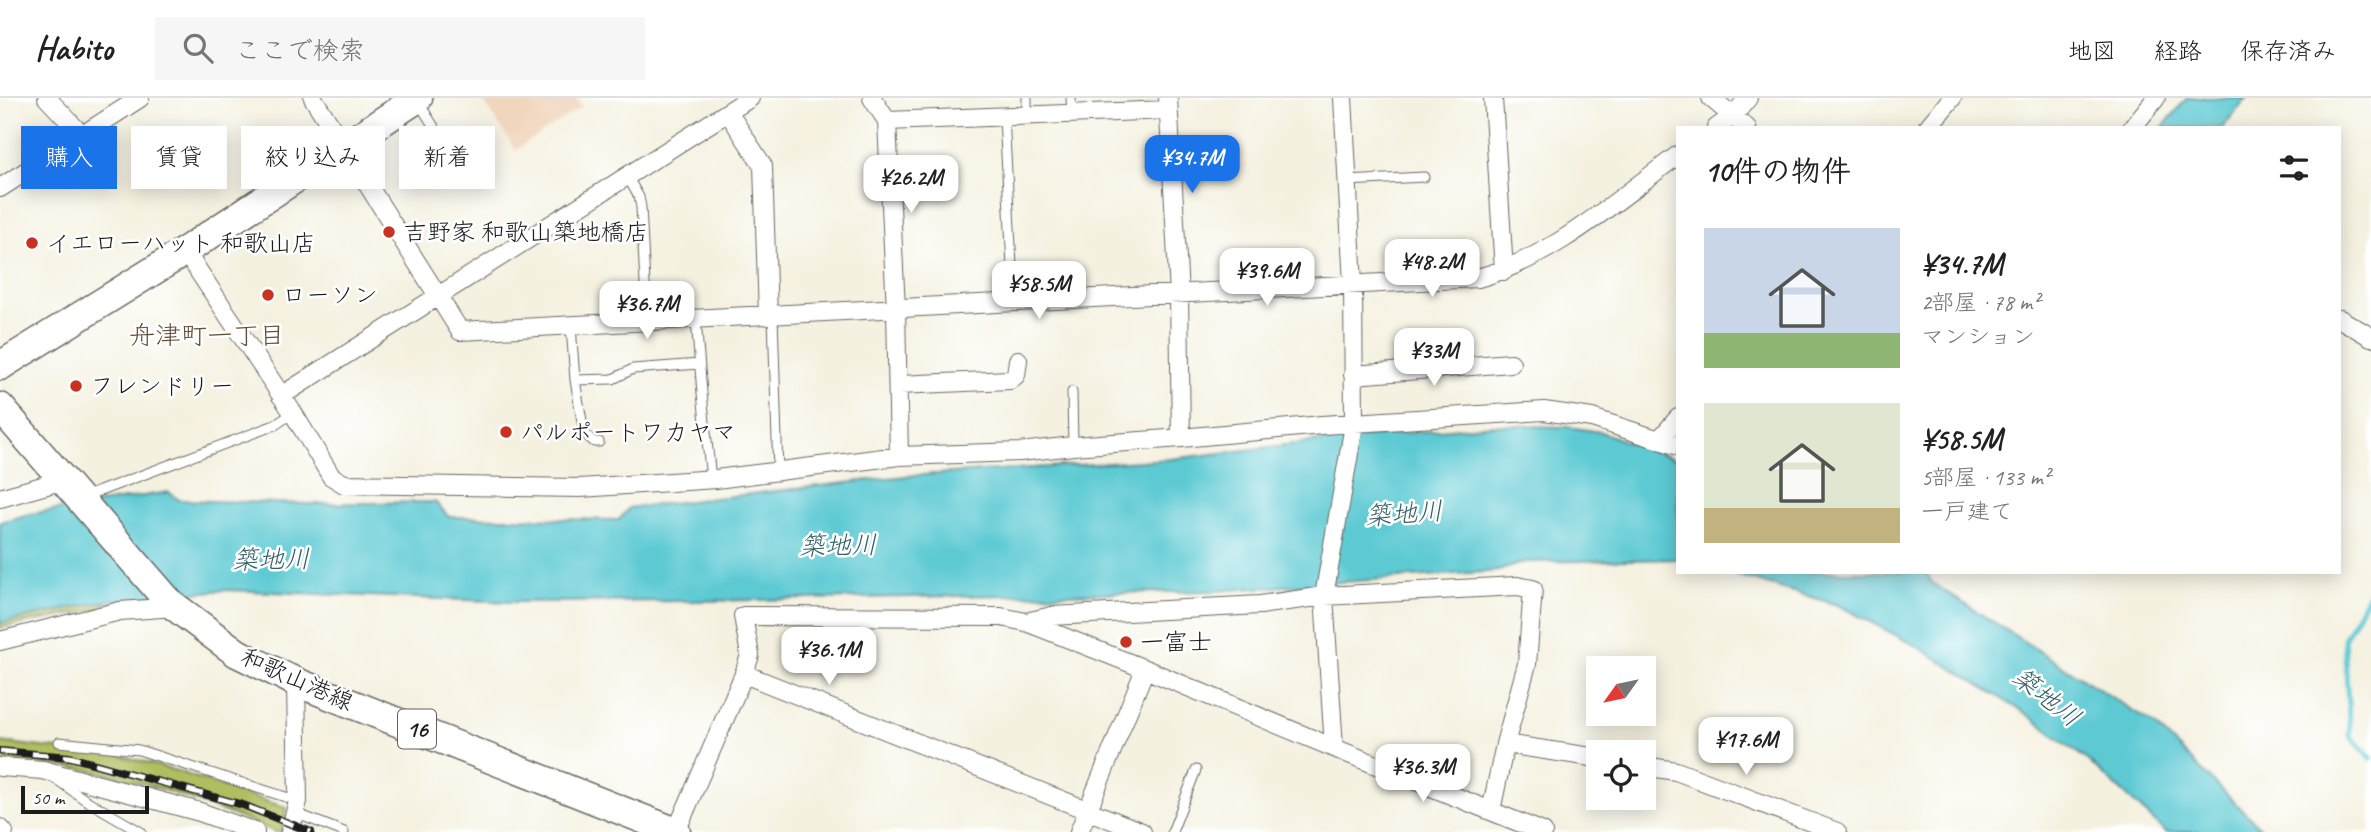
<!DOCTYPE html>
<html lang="ja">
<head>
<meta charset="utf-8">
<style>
  body { margin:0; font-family:Caveat,"Klee One",sans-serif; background:#f6f6f6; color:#222; height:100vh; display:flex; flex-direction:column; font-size:26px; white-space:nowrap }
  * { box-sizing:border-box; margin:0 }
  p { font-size:23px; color:#767676 }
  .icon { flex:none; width:38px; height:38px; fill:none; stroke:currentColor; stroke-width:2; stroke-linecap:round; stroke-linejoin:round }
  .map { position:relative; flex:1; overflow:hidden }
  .side { position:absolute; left:1676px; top:28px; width:665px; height:448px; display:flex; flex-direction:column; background:#fff; border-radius:0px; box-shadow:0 4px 18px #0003 }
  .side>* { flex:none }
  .top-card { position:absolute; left:21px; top:28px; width:665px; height:63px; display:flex; gap:14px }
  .needle { width:46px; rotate:237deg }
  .controls { position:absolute; left:1586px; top:558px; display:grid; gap:14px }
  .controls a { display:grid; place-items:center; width:70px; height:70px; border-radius:0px; background:#fff; box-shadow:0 4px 18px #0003; font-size:35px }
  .scale { position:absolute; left:21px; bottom:18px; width:128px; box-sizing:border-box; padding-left:7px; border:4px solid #1c1c1c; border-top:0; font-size:19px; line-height:24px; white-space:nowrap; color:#1c1c1c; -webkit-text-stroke:5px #fff; paint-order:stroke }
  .price { position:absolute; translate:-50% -60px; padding:0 16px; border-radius:14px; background:#fff; color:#222; font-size:23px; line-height:46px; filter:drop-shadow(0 2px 4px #0008) }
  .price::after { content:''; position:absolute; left:50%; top:42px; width:21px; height:16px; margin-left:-10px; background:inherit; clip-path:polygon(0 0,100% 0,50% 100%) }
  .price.selected { background:#1a73e8; color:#fff }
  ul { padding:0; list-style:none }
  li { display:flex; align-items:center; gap:21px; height:175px; padding:0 28px }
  li span { display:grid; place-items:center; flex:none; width:196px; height:140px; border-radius:0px; color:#555 }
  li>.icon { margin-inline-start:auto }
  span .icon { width:84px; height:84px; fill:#fffc; stroke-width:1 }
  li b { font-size:30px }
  h2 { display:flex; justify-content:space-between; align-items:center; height:84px; padding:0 28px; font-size:30px }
  .tag { padding:0 24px; border-radius:0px; background:#fff; box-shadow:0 4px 18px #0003; font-size:24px; line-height:63px }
  .tag.selected { background:#1a73e8; color:#fff }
  header { display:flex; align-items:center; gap:42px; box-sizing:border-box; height:98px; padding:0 35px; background:#fff; border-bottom:2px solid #e0e0e0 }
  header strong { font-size:33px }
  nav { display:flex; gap:38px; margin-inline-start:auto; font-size:24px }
  .search { width:490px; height:63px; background:#f6f6f6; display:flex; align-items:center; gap:18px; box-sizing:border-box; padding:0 24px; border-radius:0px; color:#767676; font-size:26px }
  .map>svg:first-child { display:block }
  .built { fill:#f1d5bd }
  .green { fill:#b0be60; stroke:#666d3e; stroke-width:2 }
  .water { fill:#5cc9d3; stroke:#3c7278; stroke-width:2 }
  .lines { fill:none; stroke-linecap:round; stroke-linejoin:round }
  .stream { stroke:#5cc9d3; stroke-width:5 }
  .service-casing { stroke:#686761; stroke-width:11 }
  .minor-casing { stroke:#686761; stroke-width:20 }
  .primary-casing { stroke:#686761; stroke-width:31 }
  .service { stroke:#fff; stroke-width:9 }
  .minor { stroke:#fff; stroke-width:18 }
  .primary { stroke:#fff; stroke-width:28 }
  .rail-casing { stroke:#1c1c1c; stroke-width:8 }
  .rail { stroke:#fff; stroke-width:5; stroke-dasharray:16; stroke-linecap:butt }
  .poi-dot { fill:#c8321e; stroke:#fff; stroke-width:2.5 }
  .labels { text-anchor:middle; stroke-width:5; stroke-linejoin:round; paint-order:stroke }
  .shield { fill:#fff; stroke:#606060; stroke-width:2 }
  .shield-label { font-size:23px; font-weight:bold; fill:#1c1c1c }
  .poi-label { font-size:24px; fill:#1c1c1c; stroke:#fff; text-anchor:start }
  .street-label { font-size:24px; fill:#1c1c1c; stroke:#fff }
  .neighbourhood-label { font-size:26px; fill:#654f39; stroke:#fff }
  .water-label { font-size:26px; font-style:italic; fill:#366165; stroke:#fff }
</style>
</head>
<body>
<header>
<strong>Habito</strong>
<div class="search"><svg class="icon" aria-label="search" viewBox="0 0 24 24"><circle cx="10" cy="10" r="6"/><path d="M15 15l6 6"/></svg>ここで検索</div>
<nav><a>地図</a><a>経路</a><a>保存済み</a></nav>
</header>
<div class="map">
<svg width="2371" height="734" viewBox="0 0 2371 734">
  <rect width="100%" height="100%" fill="#fff"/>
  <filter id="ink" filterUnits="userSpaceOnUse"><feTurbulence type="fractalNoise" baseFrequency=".0143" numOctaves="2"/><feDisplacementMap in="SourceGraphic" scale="14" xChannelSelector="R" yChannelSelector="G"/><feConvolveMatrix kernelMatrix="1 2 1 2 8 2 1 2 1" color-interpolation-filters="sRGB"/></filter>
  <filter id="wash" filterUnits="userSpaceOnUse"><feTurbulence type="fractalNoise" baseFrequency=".00686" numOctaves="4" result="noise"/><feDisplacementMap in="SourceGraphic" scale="28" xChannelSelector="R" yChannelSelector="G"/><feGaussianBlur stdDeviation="1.57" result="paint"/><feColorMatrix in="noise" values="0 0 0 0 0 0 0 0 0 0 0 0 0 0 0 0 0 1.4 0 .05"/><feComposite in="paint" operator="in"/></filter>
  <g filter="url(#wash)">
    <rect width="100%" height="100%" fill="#f5f1e0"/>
    <path class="built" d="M482 0H577L582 9 515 52Z"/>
    <path class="green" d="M100 504 117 508 0 530V525Z
      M0 644 93 655H113L177 673 287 710 282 734H276C226 714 176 694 123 680 83 669 41 666 0 663Z"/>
    <path class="water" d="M2187 0H2247L2222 30H2162Z
      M1493 327 1569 329 1601 334 1678 362V461L1525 464 1498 473 1215 493 701 503 513 504 226 492 107 503 0 525V424L30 416 169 394 179 402 309 406 435 404 449 419 619 422 629 410 906 378 1171 361 1328 342Z
      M1726 474H1926L1932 485 2154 626 2265 734H2166L2087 662 2028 617 1913 546 1838 507Z"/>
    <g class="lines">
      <path class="stream" d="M2371 492 2344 541 2350 638 2371 660"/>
    </g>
  </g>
  <g filter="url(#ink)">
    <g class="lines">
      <g class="service-casing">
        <path id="service" d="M1071 0 1072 16
          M419 5 465 78
          M1027 18V0
          M1004 19 1014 205
          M627 78 639 99 641 109 647 224
          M1347 83 1424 79
          M773 218 778 374
          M696 222 702 295 711 381
          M571 228 575 282 613 281 633 271 699 266
          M575 282 584 335 594 344H599
          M1072 294 1073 348
          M84 399 275 327 293 315
          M59 644 139 652 298 703
          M56 681 84 701 141 734
          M295 715 344 734
          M1172 734 1196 672"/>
      </g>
      <g class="minor-casing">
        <path id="minor" d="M47 0 82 37
          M313 0 460 233 1478 180C1555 159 1615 103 1678 57
          M872 0 887 23 1168 12
          M1493 0 1504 173
          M1711 0 1747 30
          M728 14 763 68 768 218
          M887 23 896 212 899 358 1020 354 1073 348 1181 340 1179 196 1168 0
          M1716 30 1734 17 1748 0
          M1927 30 1952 0
          M2132 30 2156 0
          M0 90 140 0
          M185 153 293 315 331 378 344 386 580 390 716 381 899 358
          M2340 221 2371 239
          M1353 277 1511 265
          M898 287 1010 282 1016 277 1018 262
          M281 298 750 0
          M1181 340 1322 327 1544 313 1592 320 1678 348
          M1660 341 1678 320
          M0 400 64 382
          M1026 524 1052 518 1260 507 1324 498 1517 488 1533 491 1527 566 1505 646 1491 713
          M0 543 120 513 175 509
          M1145 571 1334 650 1543 734
          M744 576 750 557 743 518 1001 519 1026 524 1145 571 1079 734
          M1505 646 1598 660
          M1334 650 1324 498 1354 327 1353 186 1343 0
          M1643 668 1676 673 1837 734
          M0 669 43 672 200 714 255 734
          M0 730 4 734
          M290 734 298 703 296 584
          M676 734 744 576 1142 734"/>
      </g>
      <g class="primary-casing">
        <path id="primary" d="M0 268 185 153 418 0
          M0 309 170 505 237 555 296 584 676 734"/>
      </g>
      <use href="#service" class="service"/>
      <use href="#minor" class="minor"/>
      <use href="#primary" class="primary"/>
      <g class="rail-casing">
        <path id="rail" d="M0 653 70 659 243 707 311 734"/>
      </g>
      <use href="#rail" class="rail"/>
    </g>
  </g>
  <g class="poi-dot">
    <circle cx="389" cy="134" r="7"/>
    <circle cx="32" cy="145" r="7"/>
    <circle cx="268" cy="197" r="7"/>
    <circle cx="76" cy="288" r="7"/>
    <circle cx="506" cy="334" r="7"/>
    <circle cx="1126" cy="544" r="7"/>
  </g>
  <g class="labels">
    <rect class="shield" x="398" y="611.5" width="38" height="39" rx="5"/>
    <g class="shield-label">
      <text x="417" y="639">16</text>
    </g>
    <g class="poi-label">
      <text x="403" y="142">吉野家 和歌山築地橋店</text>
      <text x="46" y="153">イエローハット 和歌山店</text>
      <text x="282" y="205">ローソン</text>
      <text x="90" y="296">フレンドリー</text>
      <text x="520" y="342">パルポートワカヤマ</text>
      <text x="1140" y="552">一富士</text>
    </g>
    <g class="street-label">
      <text transform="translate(297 581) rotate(24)" y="8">和歌山港線</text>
    </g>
    <g class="neighbourhood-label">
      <text x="207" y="246">舟津町一丁目</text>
    </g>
    <g class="water-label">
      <text transform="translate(1404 415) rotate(-4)" y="9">築地川</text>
      <text transform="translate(838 447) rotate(-1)" y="9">築地川</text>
      <text transform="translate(271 461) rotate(-1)" y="9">築地川</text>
      <text transform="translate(2047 599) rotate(38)" y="9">築地川</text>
    </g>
  </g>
</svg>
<div class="controls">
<a><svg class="needle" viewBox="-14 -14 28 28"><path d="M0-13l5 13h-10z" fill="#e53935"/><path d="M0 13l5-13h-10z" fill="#767676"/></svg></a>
<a><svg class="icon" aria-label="locate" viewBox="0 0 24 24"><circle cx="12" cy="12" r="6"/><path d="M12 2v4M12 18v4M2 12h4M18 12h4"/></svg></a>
</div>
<div class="scale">50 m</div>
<b class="price selected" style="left:1192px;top:97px">¥34.7M</b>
<b class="price" style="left:911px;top:117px">¥26.2M</b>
<b class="price" style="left:1432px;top:201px">¥48.2M</b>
<b class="price" style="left:1267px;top:210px">¥39.6M</b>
<b class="price" style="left:1039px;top:223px">¥58.5M</b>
<b class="price" style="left:647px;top:243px">¥36.7M</b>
<b class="price" style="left:1434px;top:290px">¥33M</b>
<b class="price" style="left:829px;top:589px">¥36.1M</b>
<b class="price" style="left:1746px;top:679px">¥17.6M</b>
<b class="price" style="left:1423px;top:706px">¥36.3M</b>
<div class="top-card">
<a class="tag selected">購入</a>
<a class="tag">賃貸</a>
<a class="tag">絞り込み</a>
<a class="tag">新着</a>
</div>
<section class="side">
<h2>10件の物件<svg class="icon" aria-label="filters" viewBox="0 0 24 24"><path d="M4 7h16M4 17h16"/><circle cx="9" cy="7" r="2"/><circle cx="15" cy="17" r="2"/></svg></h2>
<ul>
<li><span style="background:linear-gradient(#c9d6e8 75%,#8fb573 0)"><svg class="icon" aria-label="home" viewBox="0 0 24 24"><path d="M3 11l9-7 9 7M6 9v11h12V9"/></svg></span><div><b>¥34.7M</b><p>2部屋 · 78 m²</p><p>マンション</p></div></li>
<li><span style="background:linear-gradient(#dfe7d0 75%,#c2b280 0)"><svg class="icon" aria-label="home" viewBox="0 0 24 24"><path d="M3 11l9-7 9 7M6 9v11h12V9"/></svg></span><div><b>¥58.5M</b><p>5部屋 · 133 m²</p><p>一戸建て</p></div></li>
</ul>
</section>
</div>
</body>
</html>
